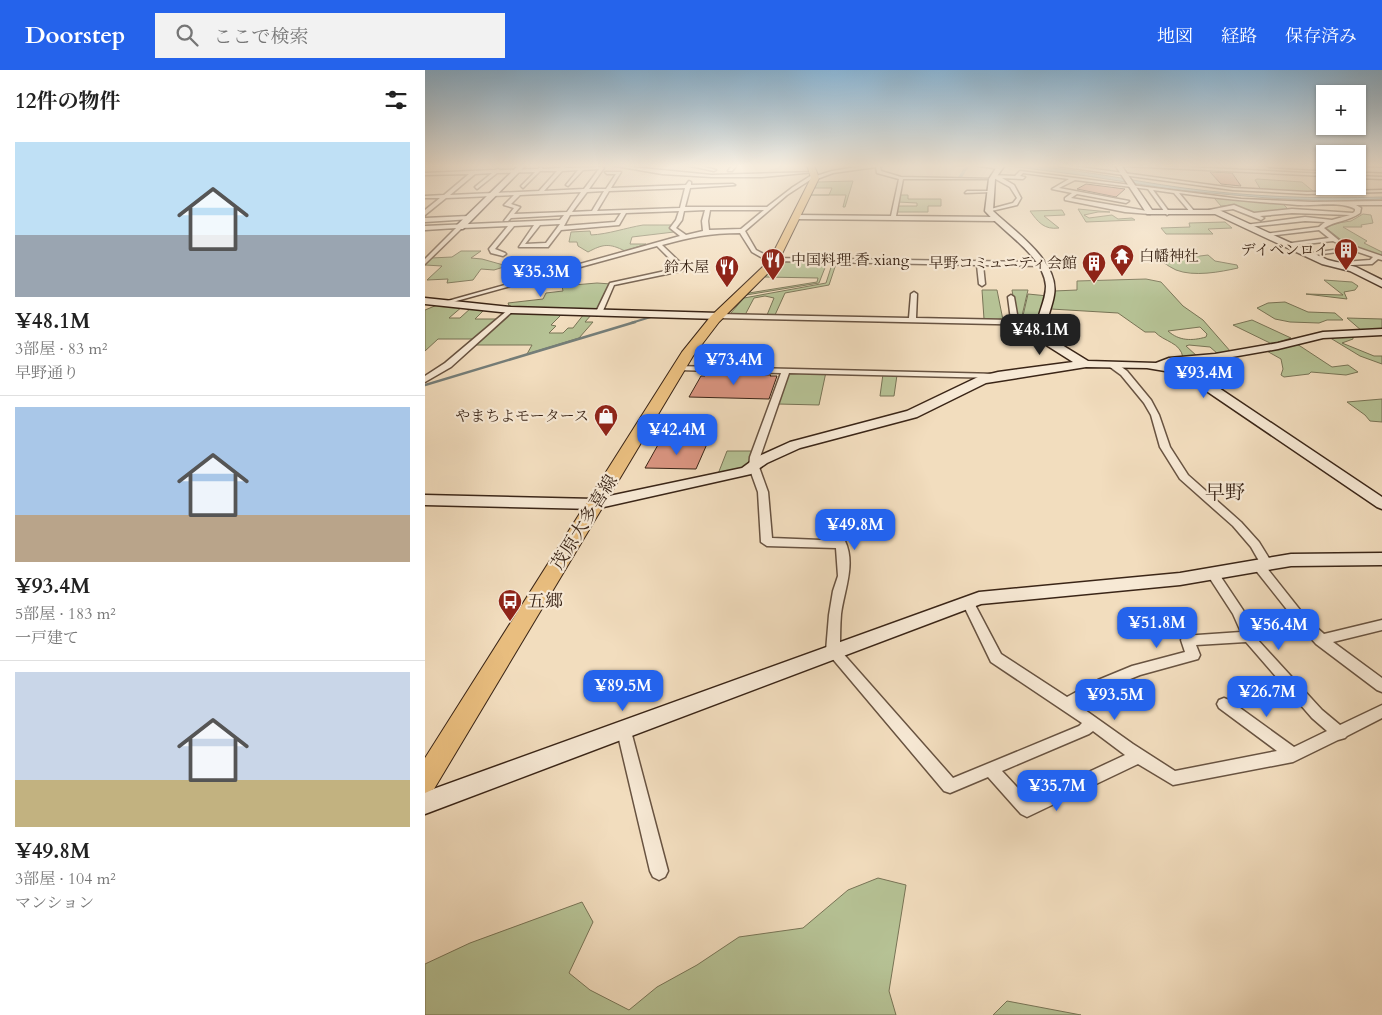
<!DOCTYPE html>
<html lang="ja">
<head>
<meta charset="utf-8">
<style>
  body { margin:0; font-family:Cardo,"Noto Serif JP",serif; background:#f2f2f2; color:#222; height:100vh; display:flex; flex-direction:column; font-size:19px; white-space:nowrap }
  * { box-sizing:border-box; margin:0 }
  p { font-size:16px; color:#767676 }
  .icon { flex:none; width:28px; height:28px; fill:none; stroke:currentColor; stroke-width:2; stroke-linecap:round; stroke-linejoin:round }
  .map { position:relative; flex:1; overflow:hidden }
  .panel { display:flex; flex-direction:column; background:#fff; width:425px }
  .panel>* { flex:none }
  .controls { position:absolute; left:891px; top:15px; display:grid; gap:10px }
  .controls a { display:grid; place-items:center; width:50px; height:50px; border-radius:0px; background:#fff; box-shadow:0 1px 4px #0004; font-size:25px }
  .price { position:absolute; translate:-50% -42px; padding:0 11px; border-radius:10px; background:#2563eb; color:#fff; font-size:16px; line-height:32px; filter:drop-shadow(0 1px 2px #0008) }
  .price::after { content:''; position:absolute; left:50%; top:30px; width:15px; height:11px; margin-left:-8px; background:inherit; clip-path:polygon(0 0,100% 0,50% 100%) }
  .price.on { background:#222; color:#fff }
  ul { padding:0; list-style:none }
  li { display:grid; align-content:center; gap:10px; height:265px; padding:0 15px }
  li+li { border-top:1px solid #e0e0e0 }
  li span { display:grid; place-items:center; height:155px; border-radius:0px; color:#555 }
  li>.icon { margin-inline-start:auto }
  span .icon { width:90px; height:90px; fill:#fffc; stroke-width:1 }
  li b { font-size:21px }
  h2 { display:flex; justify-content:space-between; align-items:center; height:60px; padding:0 15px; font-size:21px }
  header { display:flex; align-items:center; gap:30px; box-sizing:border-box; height:70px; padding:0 25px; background:#2563eb; color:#fff }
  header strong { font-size:24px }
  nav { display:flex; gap:28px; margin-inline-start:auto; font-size:18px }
  .search { width:350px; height:45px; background:#f2f2f2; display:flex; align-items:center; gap:12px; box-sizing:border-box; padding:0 18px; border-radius:0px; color:#767676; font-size:19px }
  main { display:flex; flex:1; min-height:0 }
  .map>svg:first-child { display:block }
  .green { fill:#b6c295; stroke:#787456; fill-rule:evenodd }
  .water { fill:#9dbaba; stroke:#757e79 }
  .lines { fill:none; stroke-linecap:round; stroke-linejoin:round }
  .stream-far1 { stroke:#757e79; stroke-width:2 }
  .stream { stroke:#757e79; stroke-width:2.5 }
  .canal { fill:#9dbaba; fill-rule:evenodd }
  .building { fill:#da9581; stroke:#3a2517 }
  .street-casing { stroke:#685341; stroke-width:3 }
  .secondary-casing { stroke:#3a2517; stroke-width:3 }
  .primary-casing { stroke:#3a2517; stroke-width:2 }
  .street { fill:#f7e9d5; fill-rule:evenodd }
  .secondary { fill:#f7e9d5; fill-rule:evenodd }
  .primary { fill:#e9be7f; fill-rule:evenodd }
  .labels { text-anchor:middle; stroke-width:4.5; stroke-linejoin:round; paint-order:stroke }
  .far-poi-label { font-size:15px; fill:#3a2517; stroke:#f7e9d5; text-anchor:end }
  .street-label { font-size:18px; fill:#3a2517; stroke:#f7e9d5 }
  .poi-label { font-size:18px; fill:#3a2517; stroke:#f7e9d5; text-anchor:start }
  .quarter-label { font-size:20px; fill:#3a2517; stroke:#f7e9d5 }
</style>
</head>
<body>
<header>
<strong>Doorstep</strong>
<div class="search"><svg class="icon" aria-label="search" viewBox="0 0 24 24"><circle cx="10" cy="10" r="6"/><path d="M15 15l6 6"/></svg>ここで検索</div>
<nav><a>地図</a><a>経路</a><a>保存済み</a></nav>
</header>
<main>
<section class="panel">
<h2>12件の物件<svg class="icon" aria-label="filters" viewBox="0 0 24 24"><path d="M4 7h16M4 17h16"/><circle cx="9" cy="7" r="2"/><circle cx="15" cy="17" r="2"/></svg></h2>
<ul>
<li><span style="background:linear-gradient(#bfe0f5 60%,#9aa5b1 0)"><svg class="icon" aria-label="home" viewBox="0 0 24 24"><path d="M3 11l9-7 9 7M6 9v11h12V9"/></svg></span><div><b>¥48.1M</b><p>3部屋 · 83 m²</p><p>早野通り</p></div></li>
<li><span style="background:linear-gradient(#a9c7e8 70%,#b9a48a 0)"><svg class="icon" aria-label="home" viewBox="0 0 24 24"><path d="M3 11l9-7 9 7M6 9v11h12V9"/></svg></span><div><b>¥93.4M</b><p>5部屋 · 183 m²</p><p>一戸建て</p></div></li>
<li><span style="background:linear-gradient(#c9d6e8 70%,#c2b280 0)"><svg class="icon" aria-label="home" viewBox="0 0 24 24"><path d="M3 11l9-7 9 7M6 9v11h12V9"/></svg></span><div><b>¥49.8M</b><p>3部屋 · 104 m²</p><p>マンション</p></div></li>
</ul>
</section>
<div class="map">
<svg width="957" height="945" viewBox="0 0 957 945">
  <rect width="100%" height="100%" fill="#f2ddbe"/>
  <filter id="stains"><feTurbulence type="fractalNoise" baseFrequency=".004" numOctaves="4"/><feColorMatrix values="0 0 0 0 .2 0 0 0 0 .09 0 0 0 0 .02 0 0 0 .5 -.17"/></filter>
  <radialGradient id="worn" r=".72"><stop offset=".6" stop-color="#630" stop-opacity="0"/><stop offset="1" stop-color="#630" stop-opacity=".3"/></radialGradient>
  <path class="green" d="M832 109 877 112 889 122 836 120 830 110Z
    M392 112 428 111 420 137H418L421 125H386H404L407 118H390Z
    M474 125H483V129H516V136H503V142H471L472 136H492V133L473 132Z
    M793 128 857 133 864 140 828 143 809 135 796 136 790 129Z
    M653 139 685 142H673L659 145 664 148 687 145 693 149 707 148 710 150 661 152Z
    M637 140 640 145 619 146 634 158C619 160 613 152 605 141Z
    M938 144 946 145 948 153 936 155 937 157H918L942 171 939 173 957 182V186L919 172 901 158 907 154 926 151Z
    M800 152 807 158 783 159 788 164H741L736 158 765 157 764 153Z
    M218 155H248L247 159 249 162 207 167 205 174H221L200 181C184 173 178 174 163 182L153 176 152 172H144L146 162 165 161 166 165C184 164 200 158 218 155Z
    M36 181H56L46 188 57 189 82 196 69 200 56 199 48 210 22 213 23 209 2 210 17 196 0 195 6 188 27 187Z
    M725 183 775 186 783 185 790 191 812 195 813 198C795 202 769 207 751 200 742 196 733 188 725 183Z
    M353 190H403L394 213 321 225 324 223 392 212 393 208 340 207Z
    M408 191H412L404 215 360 223 350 245H342L349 228 340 226 329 228 320 245 305 244 319 228 401 213Z
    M721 209 736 212 758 236 778 250 806 282 793 284 785 277 764 275 761 276 773 287 758 288C756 272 739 272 730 262H720L693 243 626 239 629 221 652 220V211ZM775 257 782 264 781 267C767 271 754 271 743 261Z
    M899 210 927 212 933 216 930 220 919 222 922 229 881 224 918 225Z
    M172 213 186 214 183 215 175 238 169 240 85 238 83 233 118 229 121 223 138 221 137 216Z
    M557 220H572L578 250 559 249Z
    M587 220H603L596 250H592Z
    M603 224 623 226 615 250H597Z
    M860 232 883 242 910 243 918 250H902L894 253 865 252 850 249 832 238 843 233Z
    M17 233 38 236 24 248H35L47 237 60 239 50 249H74L51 269H13L0 281V240Z
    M87 242 138 243 126 255 131 256 124 263H138L143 258H148L159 244H167L160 252H168L154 268 102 284 107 275H48Z
    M922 248 957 249V260L937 261Z
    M827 250 866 268 847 274 808 255Z
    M902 266H928V269L917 273 949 286H957V294L935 286Z
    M872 274 907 297 923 295 933 302 921 305 886 302 884 304 859 307 856 305 858 299 856 289 840 280Z
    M364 302H401L394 335 353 334Z
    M458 304 472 305 469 326H455Z
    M957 329V352L945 351 940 345 922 332Z
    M302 381H329C321 403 315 399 293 404Z
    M453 808 481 815 464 921 471 945H0V894L45 873 157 832 168 852 144 903 165 920 204 940 232 917 272 895 314 867 378 858 423 820Z
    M582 931 656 945H568Z"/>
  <path class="water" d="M577 95C638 95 699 110 759 118 825 127 891 129 957 127V129L930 130 924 132 843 128 752 120 662 106Z"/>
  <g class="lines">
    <path class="stream-far1" d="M206 253 229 246"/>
    <path class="stream" d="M0 315 210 252"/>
    <path class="canal" d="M541 95H545L536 109H532Z"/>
  </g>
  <path class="building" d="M785 102 807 103 816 116 796 114Z
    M661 114 700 119 691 127 652 119Z
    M282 303 346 305 345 306H352L344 329 264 327 276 306H280Z
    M234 373 282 374 271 399 220 398Z"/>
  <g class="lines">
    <g class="street-casing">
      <path id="street" d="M185 95 287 105 390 102 337 107H287L237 104Z
        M261 95H272L291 100 289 101Z
        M307 95H312L307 101H303Z
        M444 95H459L455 97 456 101 476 107 569 109H478L471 146 571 147 574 149 571 151 371 149 368 147 371 145 466 146 474 109 452 103 451 97 408 103 392 109 388 108 362 125 320 161 331 180 346 188 615 192 618 194 615 196 558 195 560 214 557 216 554 214 552 195 350 191 348 194 327 182 315 163C285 163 266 167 237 175L261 198V200L189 215 177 243 171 242 185 213 254 198 232 176 24 233 19 232 255 166 245 158 251 150 254 141 201 143 194 155 136 160 123 177H94L109 155 89 156 70 179 80 183 81 184 78 186 66 183 64 179 83 156 37 158 0 194V189L31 158 0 160V156L135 150 139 145 86 148 83 151H79L89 138 79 135 89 125 21 128 0 145V140L15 128H0V126L19 125 44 104 0 105V103L70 100 73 99 75 100 113 99 116 97 118 99 135 98 138 96 140 98 177 97 179 98 164 119H181L191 104H182L180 102H196L186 118 261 115 264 111 266 112V115L308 114 310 115 265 118 260 137H342L368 117 387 105 391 106 407 101ZM174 99 159 119 119 121 137 101 153 100 141 115 143 116 158 100ZM115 101H132L114 121 25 125 50 104 67 103 50 117 52 119 72 103 110 102 96 116 98 118ZM260 118 255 138 172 141 184 121ZM179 121 167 141 147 142 162 122ZM156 122 142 142 89 144 95 137 86 134 95 125ZM280 140 277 151 278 161 261 165 251 158 257 150 259 141ZM285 140H339L316 159 284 160 283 151ZM196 143 190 152 139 156 145 145ZM135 154 121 173 100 174 115 155Z
        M548 95H564L576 98 574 99Z
        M625 95H640L808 118 882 122 957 120V122L882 124 808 120Z
        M680 95H720L900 104V106Z
        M595 101 816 129 888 132 957 131V135H931L936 138 935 143C924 151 910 151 899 158L916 172 957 186V190L953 189 947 194 908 196 906 195V193L945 190 948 187 927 180 883 186 880 184 922 178 908 171 862 176 859 174 904 168 894 160 842 166 839 164 894 157 900 152 880 151 823 157 820 155 880 147 907 150 925 145 867 143 835 146 839 148 836 150 808 139 787 142 784 140 809 135 829 143 867 139 928 143 930 141V139C915 131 891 136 873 135 833 132 794 129 754 123L769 141 766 143 749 123 728 120 745 143 742 145 723 119 650 110 634 118 704 131 701 133 652 124 646 128 728 142 725 144 700 142 640 130V128L647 123 627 119 644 109 598 103 595 106 600 107 598 109 577 108 589 115 596 128 592 135 562 142V140L588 133 592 128 585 117 567 107V105L590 106Z
        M932 106 957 107V109L932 108Z
        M542 121H565L567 122 540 123Z
        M44 146 46 149 0 152V148Z
        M489 222 492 224 491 248 586 250 583 227 586 225 589 227 593 250 617 251 621 253 617 255 294 248 290 246 294 244 484 248 486 224Z
        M84 239 89 240 26 297 0 312V306L20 293Z
        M685 293H691L702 301 726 330 734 345 745 377 763 405 816 452 834 472 847 493 841 497 883 550 899 564 957 550V560L908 572 957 608V622L952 620 891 574 875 556 829 498 827 495 829 492 834 491 826 477 808 456 755 409 735 377 726 345 719 333 696 305 685 297Z
        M251 296 573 304 577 306 573 308 364 303 335 387 334 397 343 422 347 468 420 471C431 494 419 521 416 544 415 556 415 568 415 580L528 708 654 656 657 653 566 592 537 532 539 529H547L576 584 642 627 673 610 707 596 760 582 756 570 758 566 816 562 808 544 782 504 788 500 792 501 818 540 832 569 897 640 915 655 957 635V648L922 666 920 668 913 670 868 692 748 715 713 694 602 747 596 744 563 707 525 723 519 721 401 581 404 545 408 521 413 506 411 478 342 476 336 472 333 422 324 397 325 387 356 303 254 300 250 298ZM821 572 887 648 902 661 869 677 804 630 799 628 794 630 792 634 794 638 852 681 750 701 708 674 653 635 683 618 715 605 773 589 775 585 771 575ZM668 661 700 685 604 730 577 701 664 664Z
        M199 655 204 657 206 661 243 801 240 807 234 810 228 807 225 801 192 661 194 657Z"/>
    </g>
    <g class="secondary-casing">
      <path id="secondary" d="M94 95H101L38 159H32V155Z
        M573 95H580L570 109 568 141C589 161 635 192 629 225 627 239 618 253 624 267L663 291 731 293 744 288 790 284 853 273 898 262 957 259V265L898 268 853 279 790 290 745 295 782 310 957 427V439L952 437 774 316 740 301 722 298 661 297 561 313 492 347 375 378 342 393 326 404 170 439 0 435V425L170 429 317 398 332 387 365 372 482 341 553 307 573 302 648 292 618 273 611 262C611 246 621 232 621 216 619 186 578 162 560 141L564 109Z
        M690 95H696L727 140H794L903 190 931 197 957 210V217L925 201 897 194 790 144H722Z
        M841 95 900 96V100L844 97Z
        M932 97 957 98V102L932 101Z
        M0 228 86 237 294 243 299 246 294 249 86 243 0 234Z
        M957 483V495L866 496 755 515 556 534 0 744V722L554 522 755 503 866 484Z"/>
    </g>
    <g class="primary-casing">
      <path id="primary" d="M382 95H389L394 108 352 194 294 252 268 286 9 719 0 723V688L257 282 286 246 344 191 386 108Z"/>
    </g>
    <use href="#street" class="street"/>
    <use href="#secondary" class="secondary"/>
    <use href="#primary" class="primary"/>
  </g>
  <linearGradient id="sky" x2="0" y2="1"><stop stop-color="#8ab6d6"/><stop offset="0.42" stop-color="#f9f0e2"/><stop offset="1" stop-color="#f9f0e2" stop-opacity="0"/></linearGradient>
  <rect width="957" height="228" fill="url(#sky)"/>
  <defs>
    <g id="building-pin" transform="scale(1.25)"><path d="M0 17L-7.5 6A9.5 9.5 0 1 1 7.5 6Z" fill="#8f2418" stroke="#f7e9d5"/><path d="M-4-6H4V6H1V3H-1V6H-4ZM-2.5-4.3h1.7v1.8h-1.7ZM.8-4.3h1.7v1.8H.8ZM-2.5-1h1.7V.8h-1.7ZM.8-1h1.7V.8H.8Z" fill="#fff"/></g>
    <g id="temple-pin" transform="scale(1.25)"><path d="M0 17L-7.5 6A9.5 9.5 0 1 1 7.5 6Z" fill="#8f2418" stroke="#f7e9d5"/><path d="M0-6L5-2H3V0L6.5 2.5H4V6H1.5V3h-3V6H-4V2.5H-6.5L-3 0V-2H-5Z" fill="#fff"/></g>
    <g id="restaurant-pin" transform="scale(1.25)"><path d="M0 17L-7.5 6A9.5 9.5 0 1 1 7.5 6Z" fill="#8f2418" stroke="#f7e9d5"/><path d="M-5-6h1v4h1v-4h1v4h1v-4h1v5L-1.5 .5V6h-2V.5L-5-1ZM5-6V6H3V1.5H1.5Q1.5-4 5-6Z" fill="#fff"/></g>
    <g id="shop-pin" transform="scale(1.25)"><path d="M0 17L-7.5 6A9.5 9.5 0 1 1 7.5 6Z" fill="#8f2418" stroke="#f7e9d5"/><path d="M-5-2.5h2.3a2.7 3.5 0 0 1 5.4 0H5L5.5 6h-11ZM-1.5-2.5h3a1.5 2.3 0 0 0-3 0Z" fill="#fff"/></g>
    <g id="bus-pin" transform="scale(1.25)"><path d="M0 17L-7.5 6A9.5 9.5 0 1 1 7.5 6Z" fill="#8f2418" stroke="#f7e9d5"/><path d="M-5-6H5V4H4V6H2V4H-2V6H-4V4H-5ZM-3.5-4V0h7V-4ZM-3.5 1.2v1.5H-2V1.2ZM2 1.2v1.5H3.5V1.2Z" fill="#fff"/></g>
  </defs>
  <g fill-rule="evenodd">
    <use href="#building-pin" x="921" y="180"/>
    <use href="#temple-pin" x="697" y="186"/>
    <use href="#restaurant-pin" x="348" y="190"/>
    <use href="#building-pin" x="669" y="193"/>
    <use href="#restaurant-pin" x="302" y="197"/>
    <use href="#shop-pin" x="181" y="346"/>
    <use href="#bus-pin" x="85" y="531"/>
  </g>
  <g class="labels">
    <g class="far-poi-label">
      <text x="904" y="185">デイベンロイ</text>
      <text x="714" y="191" text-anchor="start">白幡神社</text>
      <text x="366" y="195" text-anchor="start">中国料理 香 xiang</text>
      <text x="652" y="198">早野コミュニティ会館</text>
      <text x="284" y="202">鈴木屋</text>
      <text x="164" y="351">やまちよモータース</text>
    </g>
    <g class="street-label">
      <text transform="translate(159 452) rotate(-58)" y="6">茂原大多喜線</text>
    </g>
    <g class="poi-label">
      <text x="102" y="537">五郷</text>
    </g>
    <g class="quarter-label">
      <text x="800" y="429">早野</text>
    </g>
  </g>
  <rect width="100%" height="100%" filter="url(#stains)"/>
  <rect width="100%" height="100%" fill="url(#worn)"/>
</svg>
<div class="controls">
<a>+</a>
<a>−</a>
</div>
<b class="price" style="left:116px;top:228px">¥35.3M</b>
<b class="price on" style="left:615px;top:286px">¥48.1M</b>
<b class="price" style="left:309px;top:316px">¥73.4M</b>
<b class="price" style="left:779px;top:329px">¥93.4M</b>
<b class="price" style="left:252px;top:386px">¥42.4M</b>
<b class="price" style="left:430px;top:481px">¥49.8M</b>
<b class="price" style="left:732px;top:579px">¥51.8M</b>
<b class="price" style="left:854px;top:581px">¥56.4M</b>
<b class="price" style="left:198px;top:642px">¥89.5M</b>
<b class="price" style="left:842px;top:648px">¥26.7M</b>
<b class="price" style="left:690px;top:651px">¥93.5M</b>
<b class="price" style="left:632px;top:742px">¥35.7M</b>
</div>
</main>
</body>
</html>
